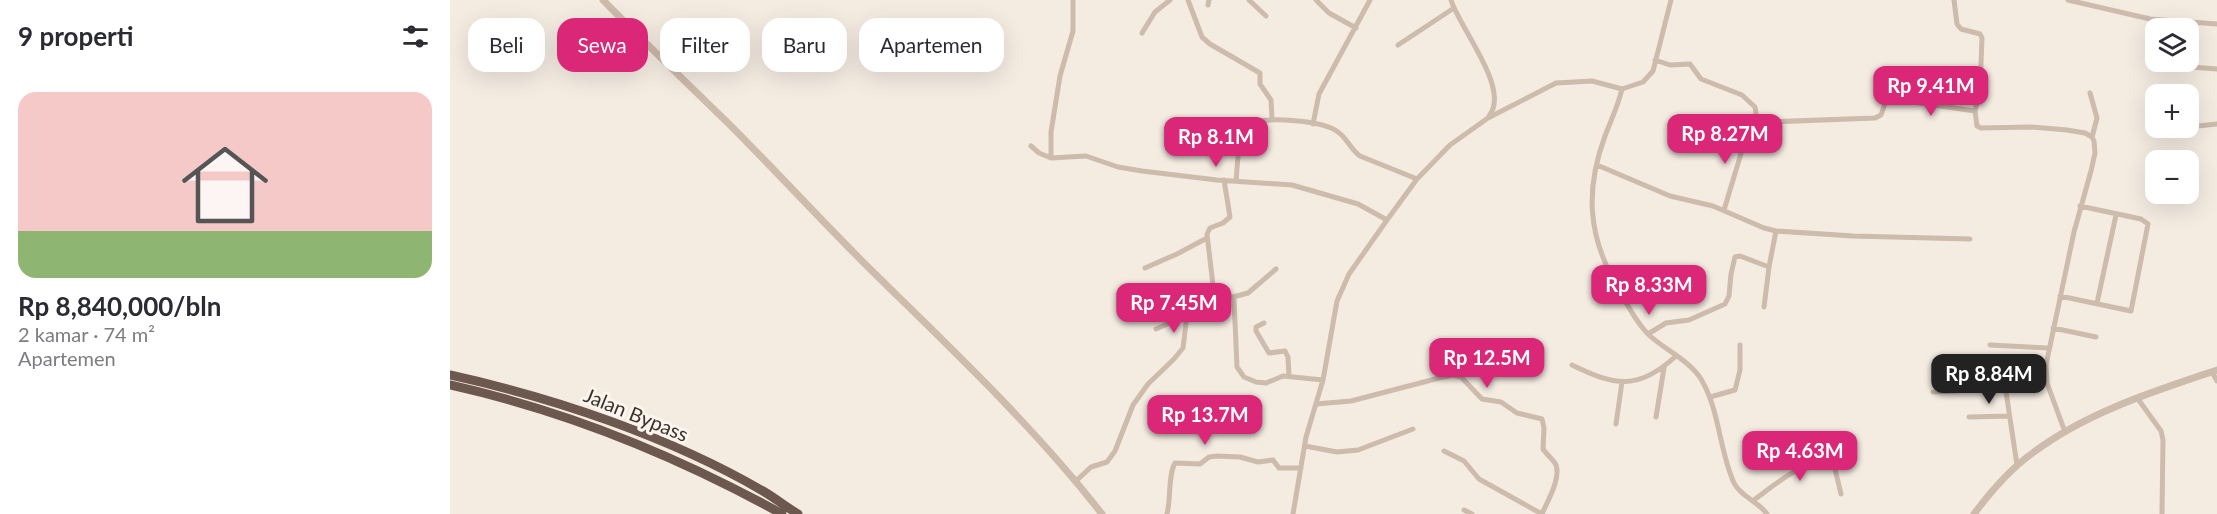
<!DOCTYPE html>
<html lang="id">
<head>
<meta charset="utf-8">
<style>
  body { margin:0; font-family:Lato,sans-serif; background:#f2f2f3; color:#2b2b33; height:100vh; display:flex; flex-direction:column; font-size:22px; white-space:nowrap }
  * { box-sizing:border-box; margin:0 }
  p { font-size:20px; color:#7c7c81 }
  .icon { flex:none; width:33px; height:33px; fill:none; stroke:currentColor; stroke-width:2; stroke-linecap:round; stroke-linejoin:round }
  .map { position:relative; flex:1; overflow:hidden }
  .details { display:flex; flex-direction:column; background:#fff; width:450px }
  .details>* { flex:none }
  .top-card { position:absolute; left:18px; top:18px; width:570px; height:54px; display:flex; gap:12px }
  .controls { position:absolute; left:1695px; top:18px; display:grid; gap:12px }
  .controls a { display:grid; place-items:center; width:54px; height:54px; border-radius:12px; background:#fff; box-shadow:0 6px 24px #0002; font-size:30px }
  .price { position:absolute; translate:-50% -51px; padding:0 14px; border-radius:12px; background:#db2777; color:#fff; font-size:20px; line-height:39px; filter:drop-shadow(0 2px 3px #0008) }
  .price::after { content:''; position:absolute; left:50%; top:36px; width:18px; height:14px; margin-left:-9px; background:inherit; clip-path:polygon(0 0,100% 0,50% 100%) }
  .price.on { background:#222; color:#fff }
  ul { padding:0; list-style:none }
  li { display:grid; align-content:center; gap:12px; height:318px; padding:0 18px }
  li span { display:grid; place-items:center; height:186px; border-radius:18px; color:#555 }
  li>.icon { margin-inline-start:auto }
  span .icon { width:108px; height:108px; fill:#fffc; stroke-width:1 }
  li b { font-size:26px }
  h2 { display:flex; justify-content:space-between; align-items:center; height:72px; padding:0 18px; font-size:26px }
  .pill { padding:0 21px; border-radius:18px; background:#fff; box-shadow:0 6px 24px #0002; font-size:21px; line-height:54px }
  .pill.on { background:#db2777; color:#fff }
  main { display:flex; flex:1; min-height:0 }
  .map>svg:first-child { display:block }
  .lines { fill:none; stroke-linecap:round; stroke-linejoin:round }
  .minor { stroke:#cdbbac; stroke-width:5 }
  .tertiary { stroke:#cdbbac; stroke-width:7 }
  .trunk { stroke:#6c584f; stroke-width:9 }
  .labels { text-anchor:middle; stroke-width:6; stroke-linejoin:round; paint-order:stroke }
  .street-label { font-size:20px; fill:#3b302b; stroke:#fbf5ee }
</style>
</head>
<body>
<main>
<section class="details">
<h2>9 properti<svg class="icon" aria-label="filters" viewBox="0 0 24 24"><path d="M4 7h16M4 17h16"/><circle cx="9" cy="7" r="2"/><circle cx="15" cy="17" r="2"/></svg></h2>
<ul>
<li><span style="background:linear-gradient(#f6c9c9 75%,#8fb573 0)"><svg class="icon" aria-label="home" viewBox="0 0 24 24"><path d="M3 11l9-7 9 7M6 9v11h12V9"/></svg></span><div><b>Rp 8,840,000/bln</b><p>2 kamar · 74 m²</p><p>Apartemen</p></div></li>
</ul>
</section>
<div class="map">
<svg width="1767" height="514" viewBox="0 0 1767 514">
  <rect width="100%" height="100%" fill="#f4ebe1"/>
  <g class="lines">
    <path class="minor" d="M738 0 752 37 760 44 810 73V84L821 100 822 119
      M799 0 816 16
      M866 0 879 13 906 28
      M1001 0C1010 29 1061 89 1039 116
      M1618 0 1700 19 1767 24
      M758 5 759 0
      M692 33 705 12 720 0
      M948 45 1004 8
      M1205 60 1220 65 1240 64 1251 79 1292 95 1305 107 1306 113 1299 127 1274 210
      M1723 62 1729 66 1767 69
      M1172 89C1168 106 1161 120 1155 136 1135 190 1138 235 1166 285 1176 302 1185 321 1199 335 1215 350 1239 360 1251 379 1270 411 1269 450 1284 483 1291 497 1308 501 1317 514
      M1640 93 1647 118 1642 137
      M1525 111 1527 126 1531 128 1581 127 1617 130 1635 133 1642 137 1644 141 1645 153 1641 171 1624 232 1596 365 1597 383 1615 432
      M1302 120 1318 122 1425 118 1431 115 1436 101 1442 99 1525 111 1530 89 1532 38 1530 34 1511 29 1507 24 1504 0
      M863 124 869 94 920 0
      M1738 127 1767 124
      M581 146 589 153 601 158 636 156 668 167 692 171 767 180 842 185 908 204 937 220
      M601 158V132L610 76 623 31V0
      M1147 165 1220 196 1263 206 1314 228 1326 231 1403 236 1520 239
      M786 181C788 161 787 138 800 123 819 117 873 120 888 132 897 138 901 150 910 156L967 179
      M695 268 727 254 757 238
      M764 294 780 296 784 299 787 367 794 377 806 382 816 383 833 376 873 380
      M1610 296 1681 311 1698 224 1691 219 1630 206
      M783 297 798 293 826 269
      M1647 303 1666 215
      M1314 307 1319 267 1326 231
      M814 323 806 327V331L819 353 835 351 838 357 839 376
      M1603 328 1646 337
      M706 329 737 315
      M1198 334 1216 323 1239 320 1275 304 1279 296 1281 274 1285 257 1290 256 1319 267
      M1540 345 1598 348
      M1122 365C1165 386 1188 391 1226 356
      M1762 372 1767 381
      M1555 385 1567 465
      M1483 392C1521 391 1559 384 1597 383
      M1260 397 1285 390 1290 370V345
      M1688 399 1711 431 1713 440 1712 514
      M866 404 901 401 993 377 1003 375 1011 377 1032 399 1051 402 1067 413 1092 419 1094 428 1093 449C1097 455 1104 460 1106 465 1111 479 1097 502 1092 514
      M1206 417 1214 368
      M1519 417 1559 416
      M1166 424 1172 382
      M855 446 887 452 908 450 963 429
      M994 451 1014 461 1029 479 1092 514
      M626 481 641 467 657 462 665 451 683 405 698 384 724 359 733 348 737 315C752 306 756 312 764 294L757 234 760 228 773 223 780 217 774 180
      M1304 500C1325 485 1353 458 1382 464L1385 469 1391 494
      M1014 510 1022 514
      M717 514C721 499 718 475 725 463L750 464 759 457 767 456 790 457 808 462 823 460 829 468H851
      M843 514 856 437 873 380 887 301 899 274 937 220 967 179 1000 145 1038 118 1106 83 1142 81 1172 89 1193 82 1203 71 1221 0"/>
    <path class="tertiary" d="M153 0C194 42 237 83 279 124 325 170 369 218 415 264 497 345 581 423 652 514
      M1524 514C1541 491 1561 468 1584 452 1637 412 1705 391 1767 370"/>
    <path class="trunk" d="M0 375C105 398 220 437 313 491 325 498 336 507 348 514
      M0 385C117 411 227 456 332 514"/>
  </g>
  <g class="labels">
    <g class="street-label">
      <text transform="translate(186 415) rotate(22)" y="7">Jalan Bypass</text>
    </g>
  </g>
</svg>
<div class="controls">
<a><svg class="icon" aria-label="layers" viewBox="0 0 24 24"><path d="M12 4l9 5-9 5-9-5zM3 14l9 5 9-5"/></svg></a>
<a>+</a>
<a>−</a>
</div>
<b class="price" style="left:1481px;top:117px">Rp 9.41M</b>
<b class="price" style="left:1275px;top:165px">Rp 8.27M</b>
<b class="price" style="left:766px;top:168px">Rp 8.1M</b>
<b class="price" style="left:1199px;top:316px">Rp 8.33M</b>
<b class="price" style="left:724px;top:334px">Rp 7.45M</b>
<b class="price" style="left:1037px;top:389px">Rp 12.5M</b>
<b class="price on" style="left:1539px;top:405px">Rp 8.84M</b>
<b class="price" style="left:755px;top:446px">Rp 13.7M</b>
<b class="price" style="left:1350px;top:482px">Rp 4.63M</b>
<div class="top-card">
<a class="pill">Beli</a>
<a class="pill on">Sewa</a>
<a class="pill">Filter</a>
<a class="pill">Baru</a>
<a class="pill">Apartemen</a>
</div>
</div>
</main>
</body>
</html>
